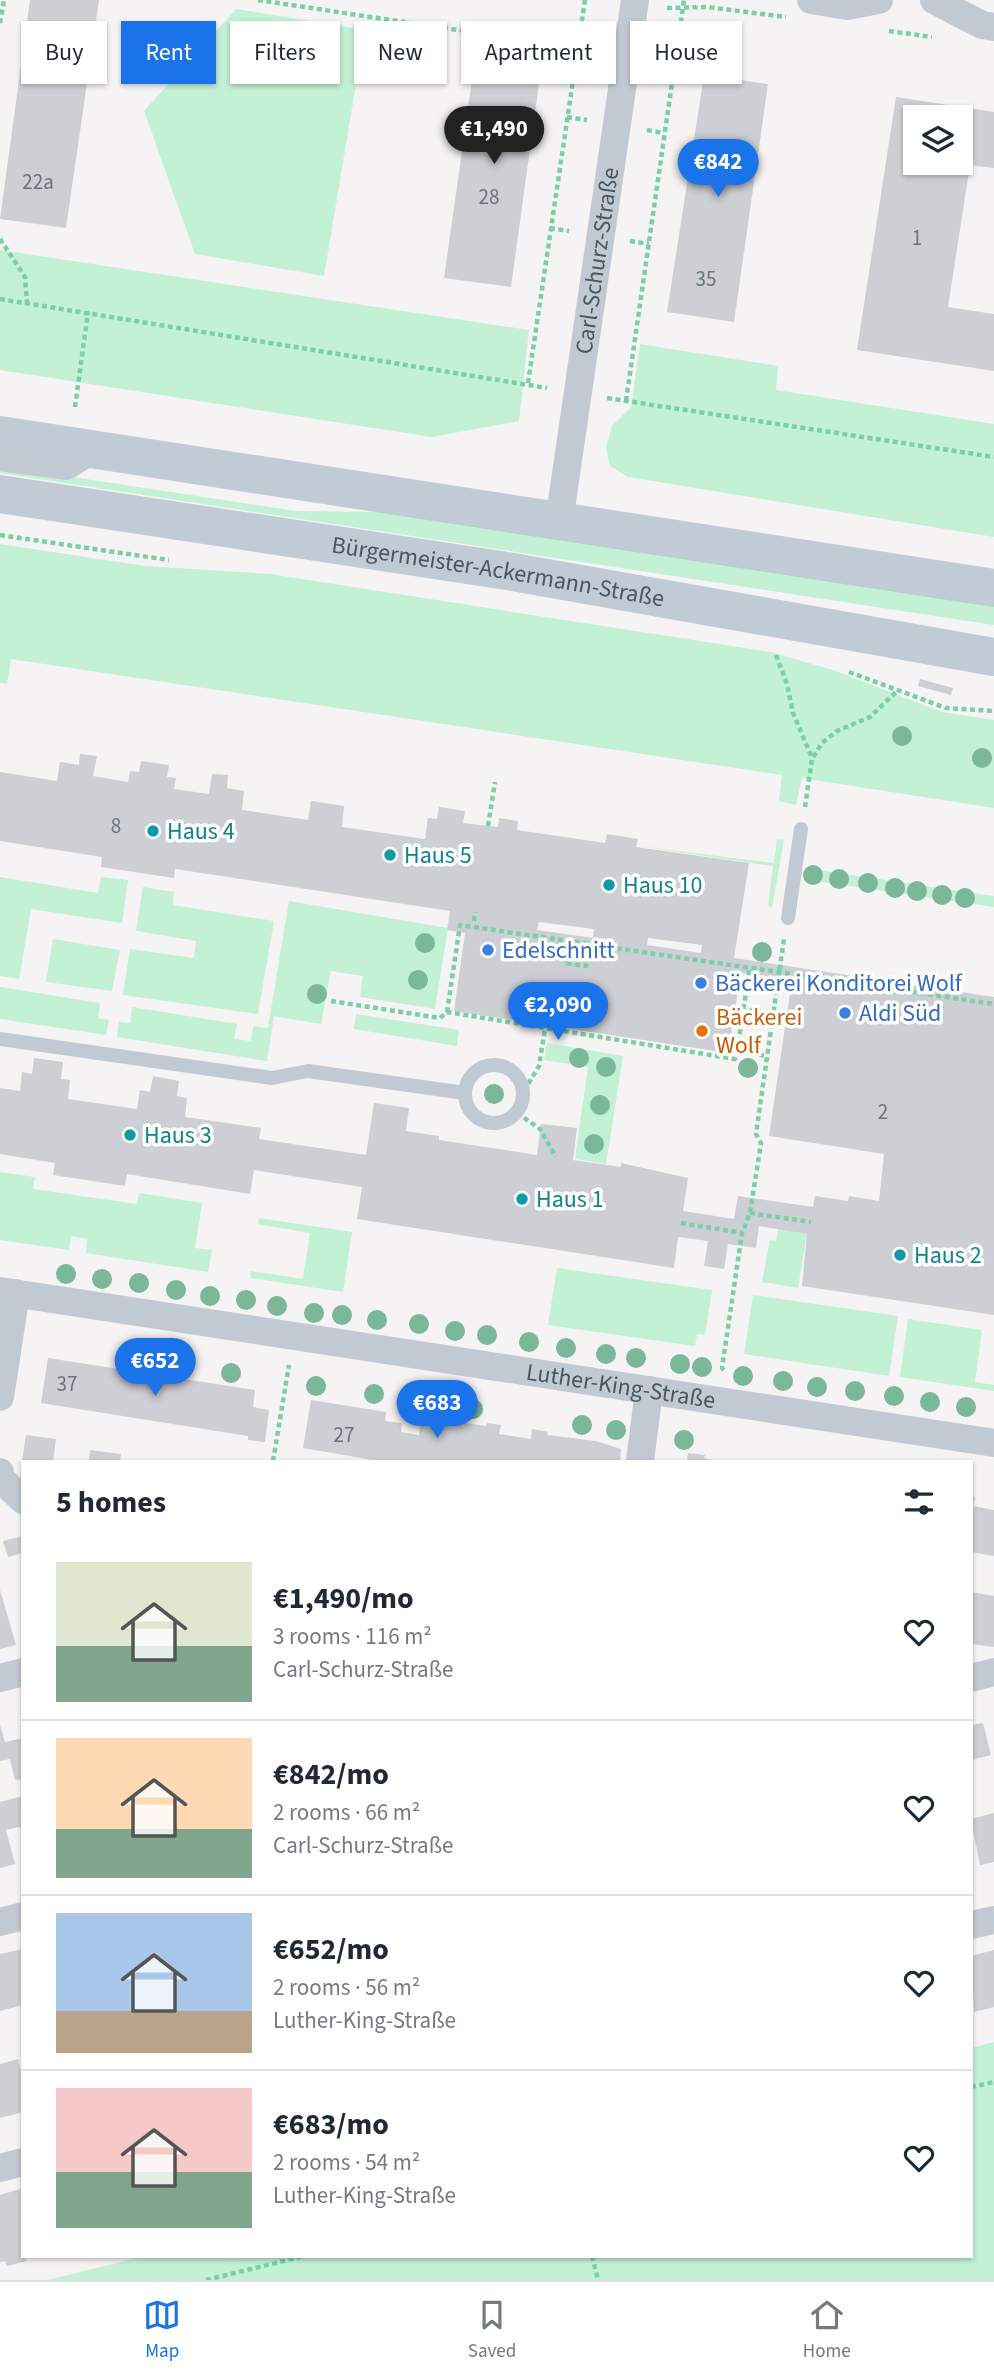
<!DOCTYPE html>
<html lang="en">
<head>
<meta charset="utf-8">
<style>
  body { margin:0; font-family:"Source Sans 3",sans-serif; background:#f6f6f7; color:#1f2937; height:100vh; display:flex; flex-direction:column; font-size:26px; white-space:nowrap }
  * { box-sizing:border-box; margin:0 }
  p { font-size:23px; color:#747a83 }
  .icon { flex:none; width:38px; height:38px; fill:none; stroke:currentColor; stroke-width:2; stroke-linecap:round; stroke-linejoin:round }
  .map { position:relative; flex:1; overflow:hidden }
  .details { position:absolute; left:21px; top:1460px; width:952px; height:798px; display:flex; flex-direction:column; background:#fff; border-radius:0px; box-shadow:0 2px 5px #0004 }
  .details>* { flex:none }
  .banner { position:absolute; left:21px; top:21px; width:952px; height:63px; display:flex; gap:14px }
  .buttons { position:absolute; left:903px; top:105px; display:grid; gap:14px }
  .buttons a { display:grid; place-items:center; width:70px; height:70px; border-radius:0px; background:#fff; box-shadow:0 2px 5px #0004; font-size:35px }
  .price { position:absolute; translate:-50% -60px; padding:0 16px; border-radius:24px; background:#1a73e8; color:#fff; font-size:23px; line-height:46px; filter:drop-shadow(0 2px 4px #0008) }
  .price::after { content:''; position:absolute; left:50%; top:42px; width:21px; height:16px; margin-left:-10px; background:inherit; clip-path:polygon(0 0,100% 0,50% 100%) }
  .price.active { background:#222; color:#fff }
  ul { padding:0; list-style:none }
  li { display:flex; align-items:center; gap:21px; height:175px; padding:0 35px }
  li+li { border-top:2px solid #e0e1e3 }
  li span { display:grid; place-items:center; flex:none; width:196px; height:140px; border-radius:0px; color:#555 }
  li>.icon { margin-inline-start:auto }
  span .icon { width:84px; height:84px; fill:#fffc; stroke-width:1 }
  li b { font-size:30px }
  h2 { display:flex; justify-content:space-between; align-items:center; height:84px; padding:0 35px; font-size:30px }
  .tag { padding:0 24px; border-radius:0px; background:#fff; box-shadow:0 2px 5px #0004; font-size:24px; line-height:63px }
  .tag.active { background:#1a73e8; color:#fff }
  .tabs { display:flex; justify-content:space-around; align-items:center; height:98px; border-top:2px solid #e0e1e3; background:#fff; font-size:19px; color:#747a83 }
  .tabs a { display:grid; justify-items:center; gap:4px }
  .tabs .active { color:#1a73e8 }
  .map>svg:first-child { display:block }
  .green { fill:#c3f1d5 }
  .building { fill:#cdcfd5; fill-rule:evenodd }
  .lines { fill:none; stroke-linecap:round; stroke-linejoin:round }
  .path { stroke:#7ad0a6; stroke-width:4.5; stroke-dasharray:5 3.5; stroke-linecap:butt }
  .lane { stroke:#c1cad2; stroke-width:14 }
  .street { stroke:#c1cad2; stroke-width:28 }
  .secondary { stroke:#c1cbd6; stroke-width:38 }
  .tree { fill:#7bb799 }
  .culture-dot { fill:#0f9aa8; stroke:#fff; stroke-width:2.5 }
  .shop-dot { fill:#3f7fe0; stroke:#fff; stroke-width:2.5 }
  .food-dot { fill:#e8710a; stroke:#fff; stroke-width:2.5 }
  .labels { text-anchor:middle; stroke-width:7; stroke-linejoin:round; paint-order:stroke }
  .number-label { font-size:21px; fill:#6b747e }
  .street-label { font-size:24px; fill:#4a5661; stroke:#fff }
  .culture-label { font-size:24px; fill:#0d838f; stroke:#fff; text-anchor:start }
  .shop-label { font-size:24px; fill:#366cbe; stroke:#fff; text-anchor:start }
  .food-label { font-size:24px; fill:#c56008; stroke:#fff; text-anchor:start }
</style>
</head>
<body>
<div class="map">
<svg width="994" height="2280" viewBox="0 0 994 2280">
  <rect width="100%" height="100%" fill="#f5f3f3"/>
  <path class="green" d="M236 9 365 30 324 276 195 254 144 111Z
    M0 250 529 330 519 421 432 437 0 370Z
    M640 344 778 366 776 390 994 424V537L628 477 610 466 606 447 612 426 631 407Z
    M0 466 296 511 382 512 994 605V625L0 473Z
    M0 544 145 566 270 574 770 652 833 670 942 712 994 720V808L802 778 796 805 779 801 782 775 11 659 7 684 0 683Z
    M777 839 784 840 772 907 768 906 773 866 637 846 774 863Z
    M811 869 994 896V907L809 880Z
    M0 877 98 893 101 877 128 880 122 923 31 909 19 979 0 976Z
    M143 887 174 892 173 905 274 921 258 1014 123 995 130 949 194 958 196 941 136 931Z
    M289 901 448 928 435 1009 360 997 363 976 331 971 321 1024 274 1016 267 1061 117 1037 119 1022 130 1023 132 1007 237 1024 234 1039 251 1041 253 1026 268 1028Z
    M53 939 120 950 112 991 46 982Z
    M0 987 100 1003 98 1018 109 1020 106 1035 0 1019Z
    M356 1014 459 1030 457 1046 354 1029Z
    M547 1043 623 1056 606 1164 575 1159 588 1067 544 1060Z
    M0 1172 35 1177 33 1189 137 1204 139 1193 202 1203 195 1248 212 1250 208 1272 86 1253 87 1239 71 1236 69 1250 0 1240Z
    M259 1218 352 1232 343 1292 250 1278 251 1271 303 1279 310 1233 258 1224Z
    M778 1229 807 1234 798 1288 762 1282 770 1240 776 1241Z
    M557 1268 712 1290 705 1335 697 1334 695 1346 548 1325Z
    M753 1295 898 1316 889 1376 744 1354Z
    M908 1319 982 1330 975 1382 994 1385V1391L900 1377Z
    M994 2042V2280H48L145 2256H971V2048Z"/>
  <path class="building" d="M30 0H99L66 228 0 219Z
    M477 45 543 54 511 287 444 278Z
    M704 75 768 84 734 322 667 312Z
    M896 97 994 112V168L970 165 948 307 994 314V371L857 350ZM915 117H961V163H915Z
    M920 679 953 688 951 695 918 686Z
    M80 754 97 756 93 776 128 782 130 771 139 772 141 761 169 765 167 777 176 778 174 789 209 794 212 774 228 775 227 788 244 791 242 810 308 820 311 801 344 806 342 827 425 839 428 818 437 819 439 807 465 811 463 823 498 827 499 818 518 821 517 830 605 843 607 834 638 839 636 847 749 863 734 958 994 997V1315L802 1286 807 1234 759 1226 756 1248 728 1244 724 1269 704 1266 708 1241 678 1237 674 1268 357 1219 362 1187 254 1170 250 1194 127 1174 125 1186 53 1175 55 1163 0 1154V1088L20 1091 22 1072 32 1074 34 1058 63 1062 61 1079 70 1080 68 1099 137 1109 140 1090 150 1092 153 1076 179 1081 177 1096 187 1098 185 1117 261 1128 259 1139 366 1155 374 1103 409 1108 406 1131 439 1136V1140L537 1155 541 1124 577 1128 573 1160 621 1167V1163L688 1178 683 1211 734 1219 738 1196 813 1207 815 1196 848 1201 849 1196 879 1201 884 1154 769 1136 792 980 741 973 728 1053 454 1011 465 933 447 930 450 911 175 869 174 878 101 867 102 857 0 841V772L57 781 60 762 79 765ZM539 922 594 929 593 938 537 930ZM648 938 702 945 701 953 647 945Z
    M48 1358 255 1390 253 1407 269 1410 265 1442 248 1440V1436L41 1403Z
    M311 1400 386 1412 385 1421 402 1423 401 1432 419 1435 421 1416 486 1426 487 1423 501 1425 499 1434 531 1439 532 1429 548 1432 547 1435 596 1441 621 1449 620 1461H379L303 1448Z
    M26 1435 56 1439 53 1461H22Z
    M90 1450 121 1454 120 1461H89Z
    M688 1453 705 1455 704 1458 715 1461H687Z
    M971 1496 975 1497 973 1506 994 1510V1556L971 1552Z
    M23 1536V1553L8 1557 3 1541Z
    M0 1590 16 1645 0 1649Z
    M971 1592 994 1596V1647L971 1644Z
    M983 1723 991 1755 971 1760V1725Z
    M0 1725 5 1742 23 1738V1779L15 1780 10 1759 0 1761Z
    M23 1796V1826L6 1830 15 1864 0 1868V1802Z
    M994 1813V1862L980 1865 971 1819Z
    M23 1949V2005L0 2011V1954Z
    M994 1950V2007L974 2012 971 1956Z
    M18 2059 23 2080V2112L0 2118V2064Z
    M23 2188V2256L27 2261 7 2266 5 2261 0 2262V2195Z"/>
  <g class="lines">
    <path class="path" d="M258 0 577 48
      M667 8 707 7 786 17
      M0 23 4 0
      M889 31 932 37
      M567 117 587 120
      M647 130 664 133
      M550 228 569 231
      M0 239 25 277 27 303
      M630 241 649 244
      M0 299 547 388
      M528 383 585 0
      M607 398 994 457
      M626 401 684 0
      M75 407 88 312
      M0 535 169 560
      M776 655 787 684 793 713 812 758
      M849 672 946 708 994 711
      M805 807 812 759 822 743 837 731 870 717 897 691
      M488 826 495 782
      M474 921 475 912
      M567 947 588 951 586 966 564 963Z
      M569 959 570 948
      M331 1001 440 1018 447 1012 735 1059 737 1051 767 1056
      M447 1012 460 925 994 1004
      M737 1051 750 967
      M524 1091 539 1066 545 1029
      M517 1113 540 1129 556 1157
      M750 1213 811 1222
      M681 1223 742 1233
      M724 1370 722 1368 742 1233 750 1213 761 1143 756 1134 784 939
      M273 1461 289 1365
      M971 2087 994 2082
      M592 2256 598 2280
      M206 2280 304 2256"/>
    <path class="lane" d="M788 918 801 829
      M0 1039 272 1078 308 1071 465 1093
      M465 1094a29 29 0 1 1 58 0a29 29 0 1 1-58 0Z"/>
    <g class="street">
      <path d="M811 0 847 6 879 0"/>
      <path d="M934 0 982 25 994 27"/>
      <path d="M0 457 66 466 94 449"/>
      <path id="s1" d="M559 522 635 0"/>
      <path id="s2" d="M0 1291 994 1443"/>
      <path d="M0 1397 16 1293"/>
      <path d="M640 1461 649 1390"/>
      <path d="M0 1472 1 1479 23 1500"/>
      <path d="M0 1678 23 1672"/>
      <path d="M971 1678 994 1672"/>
      <path d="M0 1922 23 1916"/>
      <path d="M971 1925 994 1920"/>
      <path d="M0 2168 23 2162"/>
    </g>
    <g class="secondary">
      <path d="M0 435 994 588"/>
      <path id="s3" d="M0 494 507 571 994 657"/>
    </g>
  </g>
  <g class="tree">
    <circle cx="902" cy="736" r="10"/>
    <circle cx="982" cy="758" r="10"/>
    <circle cx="813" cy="875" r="10"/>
    <circle cx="839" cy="879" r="10"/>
    <circle cx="868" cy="883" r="10"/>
    <circle cx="895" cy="888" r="10"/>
    <circle cx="917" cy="891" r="10"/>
    <circle cx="942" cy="895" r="10"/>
    <circle cx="965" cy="898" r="10"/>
    <circle cx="425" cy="943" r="10"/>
    <circle cx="762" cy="952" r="10"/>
    <circle cx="418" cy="980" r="10"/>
    <circle cx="317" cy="994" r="10"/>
    <circle cx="755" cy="1017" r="10"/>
    <circle cx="579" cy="1058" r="10"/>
    <circle cx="606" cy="1067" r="10"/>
    <circle cx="748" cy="1068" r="10"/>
    <circle cx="494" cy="1094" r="10"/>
    <circle cx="600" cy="1105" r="10"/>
    <circle cx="594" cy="1144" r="10"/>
    <circle cx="66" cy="1274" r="10"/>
    <circle cx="102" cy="1279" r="10"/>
    <circle cx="139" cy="1283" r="10"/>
    <circle cx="176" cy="1290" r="10"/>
    <circle cx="210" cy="1296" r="10"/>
    <circle cx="246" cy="1300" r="10"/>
    <circle cx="277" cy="1306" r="10"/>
    <circle cx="314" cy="1313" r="10"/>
    <circle cx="342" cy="1315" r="10"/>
    <circle cx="377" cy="1320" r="10"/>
    <circle cx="419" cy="1324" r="10"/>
    <circle cx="455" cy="1331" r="10"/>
    <circle cx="487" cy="1335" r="10"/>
    <circle cx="529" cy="1342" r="10"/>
    <circle cx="566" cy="1348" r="10"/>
    <circle cx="606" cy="1354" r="10"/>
    <circle cx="636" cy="1358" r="10"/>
    <circle cx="680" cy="1364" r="10"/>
    <circle cx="702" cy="1367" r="10"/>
    <circle cx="231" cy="1373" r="10"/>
    <circle cx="743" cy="1376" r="10"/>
    <circle cx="783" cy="1381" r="10"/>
    <circle cx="316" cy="1386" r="10"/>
    <circle cx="817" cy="1387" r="10"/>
    <circle cx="855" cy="1391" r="10"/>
    <circle cx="374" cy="1394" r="10"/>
    <circle cx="894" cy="1396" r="10"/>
    <circle cx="930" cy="1402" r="10"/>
    <circle cx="966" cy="1407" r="10"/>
    <circle cx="473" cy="1409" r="10"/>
    <circle cx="582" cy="1425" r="10"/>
    <circle cx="616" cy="1430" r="10"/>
    <circle cx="684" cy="1440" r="10"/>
  </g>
  <g class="culture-dot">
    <circle cx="153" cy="831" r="7"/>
    <circle cx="390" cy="855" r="7"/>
    <circle cx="609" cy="885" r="7"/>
    <circle cx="130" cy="1135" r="7"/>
    <circle cx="522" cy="1199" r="7"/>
    <circle cx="900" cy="1255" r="7"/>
  </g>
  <g class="shop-dot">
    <circle cx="488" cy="950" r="7"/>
    <circle cx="701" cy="983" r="7"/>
    <circle cx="845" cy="1013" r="7"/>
  </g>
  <circle class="food-dot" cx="702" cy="1031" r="7"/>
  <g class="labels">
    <g class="number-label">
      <text x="38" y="189">22a</text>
      <text x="489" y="204">28</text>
      <text x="917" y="245">1</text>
      <text x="706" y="286">35</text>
      <text x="116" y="833">8</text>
      <text x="883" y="1119">2</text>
      <text x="67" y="1391">37</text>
      <text x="344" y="1442">27</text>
    </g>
    <g class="street-label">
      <text dy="8" stroke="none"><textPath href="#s1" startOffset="264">Carl-Schurz-Straße</textPath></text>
      <text dy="8" stroke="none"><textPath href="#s3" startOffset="504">Bürgermeister-Ackermann-Straße</textPath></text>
      <text dy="8" stroke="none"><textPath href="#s2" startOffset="628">Luther-King-Straße</textPath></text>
    </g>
    <g class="culture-label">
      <text x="167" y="839">Haus 4</text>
      <text x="404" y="863">Haus 5</text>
      <text x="623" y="893">Haus 10</text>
      <text x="144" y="1143">Haus 3</text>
      <text x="536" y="1207">Haus 1</text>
      <text x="914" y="1263">Haus 2</text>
    </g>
    <g class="shop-label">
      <text x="502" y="958">Edelschnitt</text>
      <text x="715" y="991">Bäckerei Konditorei Wolf</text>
      <text x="859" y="1021">Aldi Süd</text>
    </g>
    <g class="food-label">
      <text x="716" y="1025">Bäckerei<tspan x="716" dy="28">Wolf</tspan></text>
    </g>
  </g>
</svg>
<div class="buttons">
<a><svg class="icon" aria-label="layers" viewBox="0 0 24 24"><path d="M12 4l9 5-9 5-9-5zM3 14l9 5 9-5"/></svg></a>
</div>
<b class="price active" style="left:494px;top:166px">€1,490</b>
<b class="price" style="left:718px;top:199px">€842</b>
<b class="price" style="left:558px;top:1042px">€2,090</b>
<b class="price" style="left:155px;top:1398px">€652</b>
<b class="price" style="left:437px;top:1440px">€683</b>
<div class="banner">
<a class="tag">Buy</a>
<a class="tag active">Rent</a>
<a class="tag">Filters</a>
<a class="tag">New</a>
<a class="tag">Apartment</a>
<a class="tag">House</a>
</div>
<section class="details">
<h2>5 homes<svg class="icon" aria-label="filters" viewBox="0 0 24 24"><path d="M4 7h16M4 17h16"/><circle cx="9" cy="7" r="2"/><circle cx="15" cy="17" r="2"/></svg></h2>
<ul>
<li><span style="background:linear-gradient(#dfe7d0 60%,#7fa58c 0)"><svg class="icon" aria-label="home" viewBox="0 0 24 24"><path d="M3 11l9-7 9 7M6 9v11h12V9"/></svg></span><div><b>€1,490/mo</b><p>3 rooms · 116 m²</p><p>Carl-Schurz-Straße</p></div><svg class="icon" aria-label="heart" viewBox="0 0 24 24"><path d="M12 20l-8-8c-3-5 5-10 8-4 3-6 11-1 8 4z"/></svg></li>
<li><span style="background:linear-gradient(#ffd9b3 65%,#7fa58c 0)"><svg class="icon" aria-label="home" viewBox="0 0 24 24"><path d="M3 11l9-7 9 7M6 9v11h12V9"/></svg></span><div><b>€842/mo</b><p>2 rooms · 66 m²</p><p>Carl-Schurz-Straße</p></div><svg class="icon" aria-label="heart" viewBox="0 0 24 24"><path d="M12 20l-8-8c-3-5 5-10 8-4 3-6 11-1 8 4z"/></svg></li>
<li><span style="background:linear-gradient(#a9c7e8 70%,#b9a48a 0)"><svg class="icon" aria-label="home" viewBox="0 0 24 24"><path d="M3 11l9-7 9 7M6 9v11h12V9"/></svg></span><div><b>€652/mo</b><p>2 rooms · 56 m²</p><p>Luther-King-Straße</p></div><svg class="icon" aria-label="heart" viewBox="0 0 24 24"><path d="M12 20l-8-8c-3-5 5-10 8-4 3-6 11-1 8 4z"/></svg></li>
<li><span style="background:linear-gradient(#f6c9c9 60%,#7fa58c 0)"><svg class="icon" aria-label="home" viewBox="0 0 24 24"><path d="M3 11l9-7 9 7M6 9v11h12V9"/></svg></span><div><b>€683/mo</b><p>2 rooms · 54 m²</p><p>Luther-King-Straße</p></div><svg class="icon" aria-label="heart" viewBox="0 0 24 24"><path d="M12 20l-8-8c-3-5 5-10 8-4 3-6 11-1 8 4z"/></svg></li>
</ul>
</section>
</div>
<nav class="tabs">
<a class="active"><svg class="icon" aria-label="map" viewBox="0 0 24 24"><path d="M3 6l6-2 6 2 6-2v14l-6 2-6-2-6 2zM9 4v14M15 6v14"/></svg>Map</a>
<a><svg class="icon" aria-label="saved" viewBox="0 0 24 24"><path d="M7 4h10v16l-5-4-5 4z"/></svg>Saved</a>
<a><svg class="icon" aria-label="home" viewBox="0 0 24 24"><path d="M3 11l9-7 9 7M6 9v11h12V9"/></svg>Home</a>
</nav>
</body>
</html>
